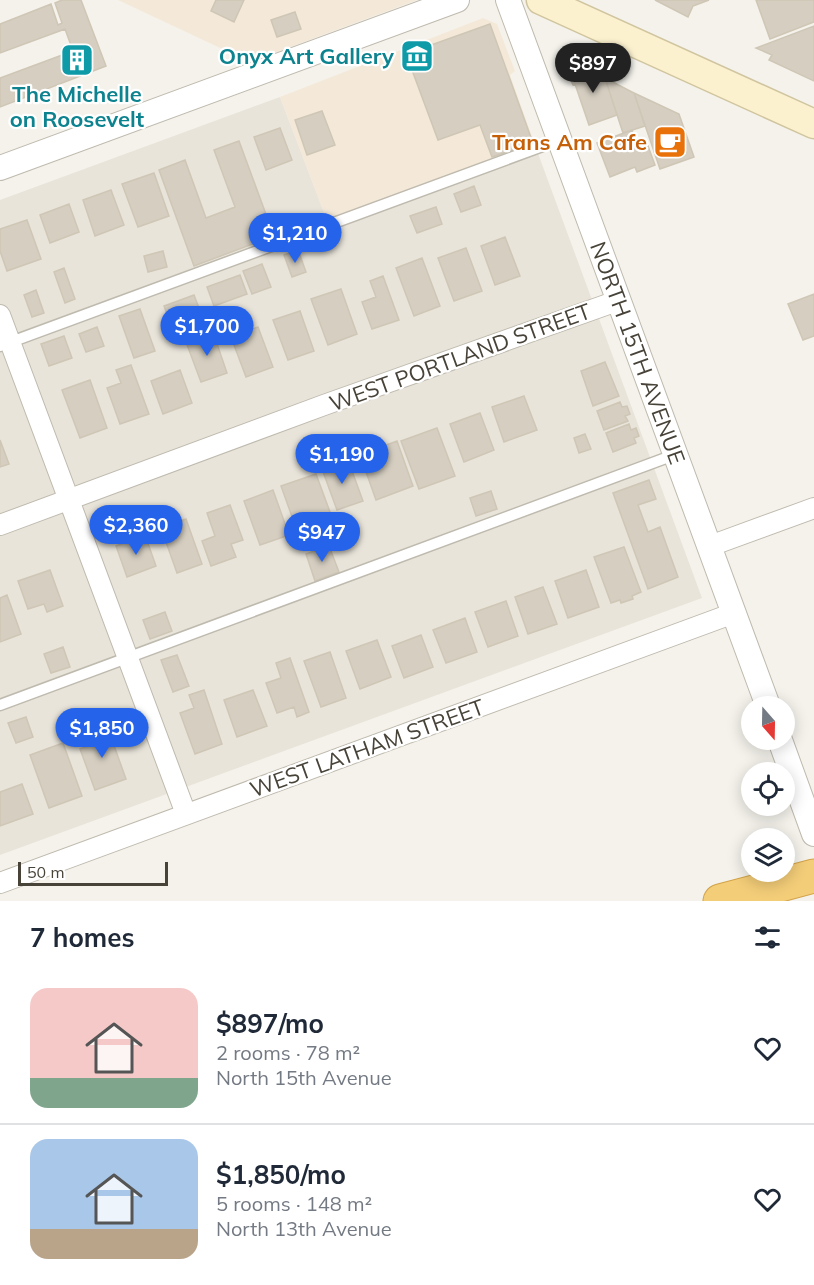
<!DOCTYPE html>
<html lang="en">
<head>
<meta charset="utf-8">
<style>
  body { margin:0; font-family:Mulish,sans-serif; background:#f2f2f3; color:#1f2937; height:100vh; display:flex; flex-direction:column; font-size:22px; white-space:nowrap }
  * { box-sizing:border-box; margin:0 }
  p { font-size:20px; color:#747a83 }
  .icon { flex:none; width:33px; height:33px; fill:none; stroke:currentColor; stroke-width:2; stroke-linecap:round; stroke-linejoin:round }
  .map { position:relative; height:901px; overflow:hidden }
  .details { display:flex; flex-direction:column; background:#fff; flex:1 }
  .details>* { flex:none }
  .needle { width:39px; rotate:160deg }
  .buttons { position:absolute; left:741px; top:696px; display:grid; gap:12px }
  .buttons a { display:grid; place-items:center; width:54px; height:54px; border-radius:50%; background:#fff; box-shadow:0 3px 15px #0003; font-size:30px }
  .scale { position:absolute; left:18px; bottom:15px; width:150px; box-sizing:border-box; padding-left:6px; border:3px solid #484339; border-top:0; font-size:16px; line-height:21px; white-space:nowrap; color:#484339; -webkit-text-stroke:4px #fff; paint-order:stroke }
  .price { position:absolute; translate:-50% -51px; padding:0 14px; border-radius:21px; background:#2563eb; color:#fff; font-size:20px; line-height:39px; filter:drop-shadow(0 2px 3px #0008) }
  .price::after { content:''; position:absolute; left:50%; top:36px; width:18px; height:14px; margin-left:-9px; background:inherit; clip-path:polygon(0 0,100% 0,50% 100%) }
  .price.current { background:#222; color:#fff }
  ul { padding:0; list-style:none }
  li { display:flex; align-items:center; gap:18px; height:150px; padding:0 30px }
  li+li { border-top:2px solid #e0e1e3 }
  li span { display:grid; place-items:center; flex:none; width:168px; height:120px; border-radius:18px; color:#555 }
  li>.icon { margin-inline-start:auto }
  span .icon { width:72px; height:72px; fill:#fffc; stroke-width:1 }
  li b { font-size:26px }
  h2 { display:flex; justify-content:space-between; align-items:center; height:72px; padding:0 30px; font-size:26px }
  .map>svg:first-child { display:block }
  .residential { fill:#e8e4da }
  .commercial { fill:#f4e9d9 }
  .building { fill:#d5cec1; stroke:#cfc6b5; stroke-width:1.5 }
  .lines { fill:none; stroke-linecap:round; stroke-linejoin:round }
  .service-casing { stroke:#bfbaae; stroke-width:13 }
  .minor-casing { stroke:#bfbaae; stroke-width:22 }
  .tertiary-casing { stroke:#bfbaae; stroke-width:26 }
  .secondary-casing { stroke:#d0c59e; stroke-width:31 }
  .motorway-casing { stroke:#d2a248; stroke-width:35 }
  .service { stroke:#fff; stroke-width:10 }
  .minor { stroke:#fff; stroke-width:20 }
  .tertiary { stroke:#fff; stroke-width:24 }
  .secondary { stroke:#fbf1cf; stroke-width:28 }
  .motorway { stroke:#f3cd78; stroke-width:33 }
  .labels { text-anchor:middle; stroke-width:4.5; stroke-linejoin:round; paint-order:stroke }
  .culture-label { font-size:22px; font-weight:bold; fill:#0d838f; stroke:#fff; text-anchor:end }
  .food-label { font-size:22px; font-weight:bold; fill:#c56008; stroke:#fff; text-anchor:end }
  .street-label { font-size:22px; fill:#484339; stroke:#fff }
</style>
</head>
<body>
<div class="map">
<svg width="814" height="901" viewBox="0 0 814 901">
  <rect width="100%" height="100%" fill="#f4f2eb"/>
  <path class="residential" d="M280 97 329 225 536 148 702 598 0 855V200Z"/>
  <path class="commercial" d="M118 0H417L250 62Z
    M483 18 497 24 515 71 510 75 536 148 329 226 280 97Z"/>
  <path class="building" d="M62 0H81L106 66 0 107V78L73 51 65 29 0 53V24L51 4 58 25 62 23 55 3Z
    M216 0H244L234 22 211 11Z
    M655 0H709L693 6 688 17Z
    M756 0H814V22L770 39Z
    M295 12 301 29 277 37 271 20Z
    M490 24 533 143 492 157 480 125 438 140 406 54Z
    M814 26V81L769 60 772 55 756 48Z
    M583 65 606 76 605 78 617 115 589 125 575 84 573 85 567 71Z
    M605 78 634 93 645 126 623 133Z
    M634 93 679 114 694 157 660 169Z
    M322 111 335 145 307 155 295 120Z
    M280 128 292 160 266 170 254 137Z
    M632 130 639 150 648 146 655 165 637 172 635 167 610 177 597 143Z
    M239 141 274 236 194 266 159 170 185 160 206 218 235 207 214 150Z
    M154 173 169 216 138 227 122 184Z
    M474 186 481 205 461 212 454 194Z
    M111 190 124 225 95 236 83 200Z
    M69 204 79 232 50 243 40 215Z
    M436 207 442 224 417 233 410 216Z
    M27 220 41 259 7 271 0 251V229Z
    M505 237 520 276 495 285 481 246Z
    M466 248 482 291 454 301 438 258Z
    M298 250 306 272 292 277 284 255Z
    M163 251 167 267 148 272 144 256Z
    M422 258 440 306 414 316 396 268Z
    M262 264 271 287 252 294 243 271Z
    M64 268 75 299 65 303 54 272Z
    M240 275 247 294 214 306 207 287Z
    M383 276 399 320 372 329 362 302 376 297 370 281Z
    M341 289 357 334 328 345 311 299Z
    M36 290 44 313 32 317 24 295Z
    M814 294V336L803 340 788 304Z
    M194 295 202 316 172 327 164 306Z
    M140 309 155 351 134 358 119 316Z
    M300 311 314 351 288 360 273 320Z
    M97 327 104 346 86 352 79 334Z
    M258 327 273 367 246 377 231 337Z
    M213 332 227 373 201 382 186 342Z
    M64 336 72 358 49 366 41 344Z
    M605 362 619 396 593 406 581 371Z
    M131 365 149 414 120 424 107 388 121 383 116 370Z
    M180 370 192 403 163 414 151 381Z
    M90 380 107 428 80 438 62 390Z
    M524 396 537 430 504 442 492 407Z
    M620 402 622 407 627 406 630 414 625 416 628 421 604 430 597 411Z
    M480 413 494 450 464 462 450 424Z
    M629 424 631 430 636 428 639 436 634 438 636 443 613 452 606 433Z
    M437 428 455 476 419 489 401 441Z
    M585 434 591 449 579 453 574 438Z
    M0 440 9 464 0 467Z
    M397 441 413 486 376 500 360 455Z
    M348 460 363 501 337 510 322 469Z
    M316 474 330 512 295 525 281 486Z
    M649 480 656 499 638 505 648 532 660 527 678 577 648 589 613 493Z
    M273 490 289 535 260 545 244 501Z
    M491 491 497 509 476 516 470 498Z
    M230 505 243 540 231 544 236 557 211 566 202 541 215 536 207 513Z
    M186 519 202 564 177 573 161 528Z
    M145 535 156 566 127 577 116 546Z
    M329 546 339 572 315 581 306 554Z
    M624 547 641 592 632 596 633 599 621 603 620 600 611 603 594 557Z
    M50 570 63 606 47 612 44 604 28 609 18 581Z
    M586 570 599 607 568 618 555 581Z
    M543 587 557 624 528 634 515 597Z
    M7 595 21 634 0 642V598Z
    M506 601 518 636 488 647 475 612Z
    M165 612 172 631 150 639 143 620Z
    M465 618 477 652 446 663 433 630Z
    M421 635 433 667 404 678 392 646Z
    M377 640 391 677 360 689 346 651Z
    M63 647 70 667 51 673 44 654Z
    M330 652 346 698 321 707 304 661Z
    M177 655 189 686 173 692 161 660Z
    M290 658 309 712 297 717 294 707 277 713 266 683 281 678 276 663Z
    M204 690 222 744 195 754 180 713 194 708 189 695Z
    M253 690 267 726 237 737 224 700Z
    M26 717 33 737 16 743 8 723Z
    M107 726 126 779 95 790 80 749 91 745 86 733Z
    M63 743 82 796 49 808 30 755Z
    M22 784 33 814 0 826V792Z"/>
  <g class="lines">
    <g class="service-casing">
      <path id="service" d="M0 346 559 140
        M0 705 674 455"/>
    </g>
    <g class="minor-casing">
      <path id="minor" d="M0 315 186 814
        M0 525 324 405 617 301
        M710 546 814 508
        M0 883 734 613"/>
    </g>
    <g class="tertiary-casing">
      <g id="tertiary">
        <path id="s1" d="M508 0 768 706"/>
        <path d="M0 168 457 0"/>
        <path d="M780 740 814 834"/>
      </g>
    </g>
    <g class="secondary-casing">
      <path id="secondary" d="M541 0 814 124"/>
    </g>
    <g class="motorway-casing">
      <path id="motorway" d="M720 901 814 876"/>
    </g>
    <use href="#service" class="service"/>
    <use href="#minor" class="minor"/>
    <use href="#tertiary" class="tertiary"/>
    <use href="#secondary" class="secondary"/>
    <use href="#motorway" class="motorway"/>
  </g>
  <defs>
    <g id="museum-square" transform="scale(1.725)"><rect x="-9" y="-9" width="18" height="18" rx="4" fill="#0f9aa8" stroke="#fff"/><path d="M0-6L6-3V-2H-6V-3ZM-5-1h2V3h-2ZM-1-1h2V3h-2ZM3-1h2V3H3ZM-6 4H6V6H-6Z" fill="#fff"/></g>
    <g id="building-square" transform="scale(1.725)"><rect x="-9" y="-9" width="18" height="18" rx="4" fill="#0f9aa8" stroke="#fff"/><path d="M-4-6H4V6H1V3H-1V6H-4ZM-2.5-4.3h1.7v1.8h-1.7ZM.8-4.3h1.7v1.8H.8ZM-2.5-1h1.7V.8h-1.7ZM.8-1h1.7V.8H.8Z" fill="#fff"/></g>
    <g id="cafe-square" transform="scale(1.725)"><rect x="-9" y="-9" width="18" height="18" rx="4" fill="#e8710a" stroke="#fff"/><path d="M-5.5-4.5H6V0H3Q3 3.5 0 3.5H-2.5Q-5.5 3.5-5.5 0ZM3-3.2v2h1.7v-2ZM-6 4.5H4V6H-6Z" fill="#fff"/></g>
  </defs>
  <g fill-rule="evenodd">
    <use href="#museum-square" x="417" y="56"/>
    <use href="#building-square" x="77" y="60"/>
    <use href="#cafe-square" x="670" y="142"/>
  </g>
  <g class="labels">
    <g class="culture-label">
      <text x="394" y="64">Onyx Art Gallery</text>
      <text x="77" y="102" text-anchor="middle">The Michelle<tspan x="77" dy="25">on Roosevelt</tspan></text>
    </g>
    <g class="food-label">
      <text x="647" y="150">Trans Am Cafe</text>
    </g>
    <g class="street-label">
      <text dy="8" stroke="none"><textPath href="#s1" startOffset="376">NORTH 15TH AVENUE</textPath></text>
      <text transform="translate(460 357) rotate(-20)" y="8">WEST PORTLAND STREET</text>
      <text transform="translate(367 748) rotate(-20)" y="8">WEST LATHAM STREET</text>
    </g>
  </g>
</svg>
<div class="buttons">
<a><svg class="needle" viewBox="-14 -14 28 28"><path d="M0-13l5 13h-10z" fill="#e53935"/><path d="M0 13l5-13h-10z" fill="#747a83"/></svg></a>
<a><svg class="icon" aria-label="locate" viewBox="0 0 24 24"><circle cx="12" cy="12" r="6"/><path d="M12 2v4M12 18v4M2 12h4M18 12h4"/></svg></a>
<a><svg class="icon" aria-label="layers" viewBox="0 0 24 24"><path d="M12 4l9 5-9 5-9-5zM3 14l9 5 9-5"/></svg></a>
</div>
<div class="scale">50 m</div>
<b class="price current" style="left:593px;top:94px">$897</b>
<b class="price" style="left:295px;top:264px">$1,210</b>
<b class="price" style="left:207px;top:357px">$1,700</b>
<b class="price" style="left:342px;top:485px">$1,190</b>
<b class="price" style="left:136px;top:556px">$2,360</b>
<b class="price" style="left:322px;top:563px">$947</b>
<b class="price" style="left:102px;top:759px">$1,850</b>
</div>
<section class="details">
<h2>7 homes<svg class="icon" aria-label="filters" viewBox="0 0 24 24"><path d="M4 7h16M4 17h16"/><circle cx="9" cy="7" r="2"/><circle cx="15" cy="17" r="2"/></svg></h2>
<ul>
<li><span style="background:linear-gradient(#f6c9c9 75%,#7fa58c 0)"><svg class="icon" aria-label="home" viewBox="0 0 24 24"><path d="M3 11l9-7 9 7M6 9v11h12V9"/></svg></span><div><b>$897/mo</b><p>2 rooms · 78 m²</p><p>North 15th Avenue</p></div><svg class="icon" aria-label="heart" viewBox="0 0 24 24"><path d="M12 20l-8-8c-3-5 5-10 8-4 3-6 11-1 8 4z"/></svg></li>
<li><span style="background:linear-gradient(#a9c7e8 75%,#b9a48a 0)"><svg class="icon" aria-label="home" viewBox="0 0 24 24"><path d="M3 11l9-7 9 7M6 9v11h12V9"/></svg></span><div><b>$1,850/mo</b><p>5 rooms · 148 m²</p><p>North 13th Avenue</p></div><svg class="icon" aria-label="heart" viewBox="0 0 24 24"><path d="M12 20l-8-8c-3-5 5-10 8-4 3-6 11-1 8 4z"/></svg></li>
</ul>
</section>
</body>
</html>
